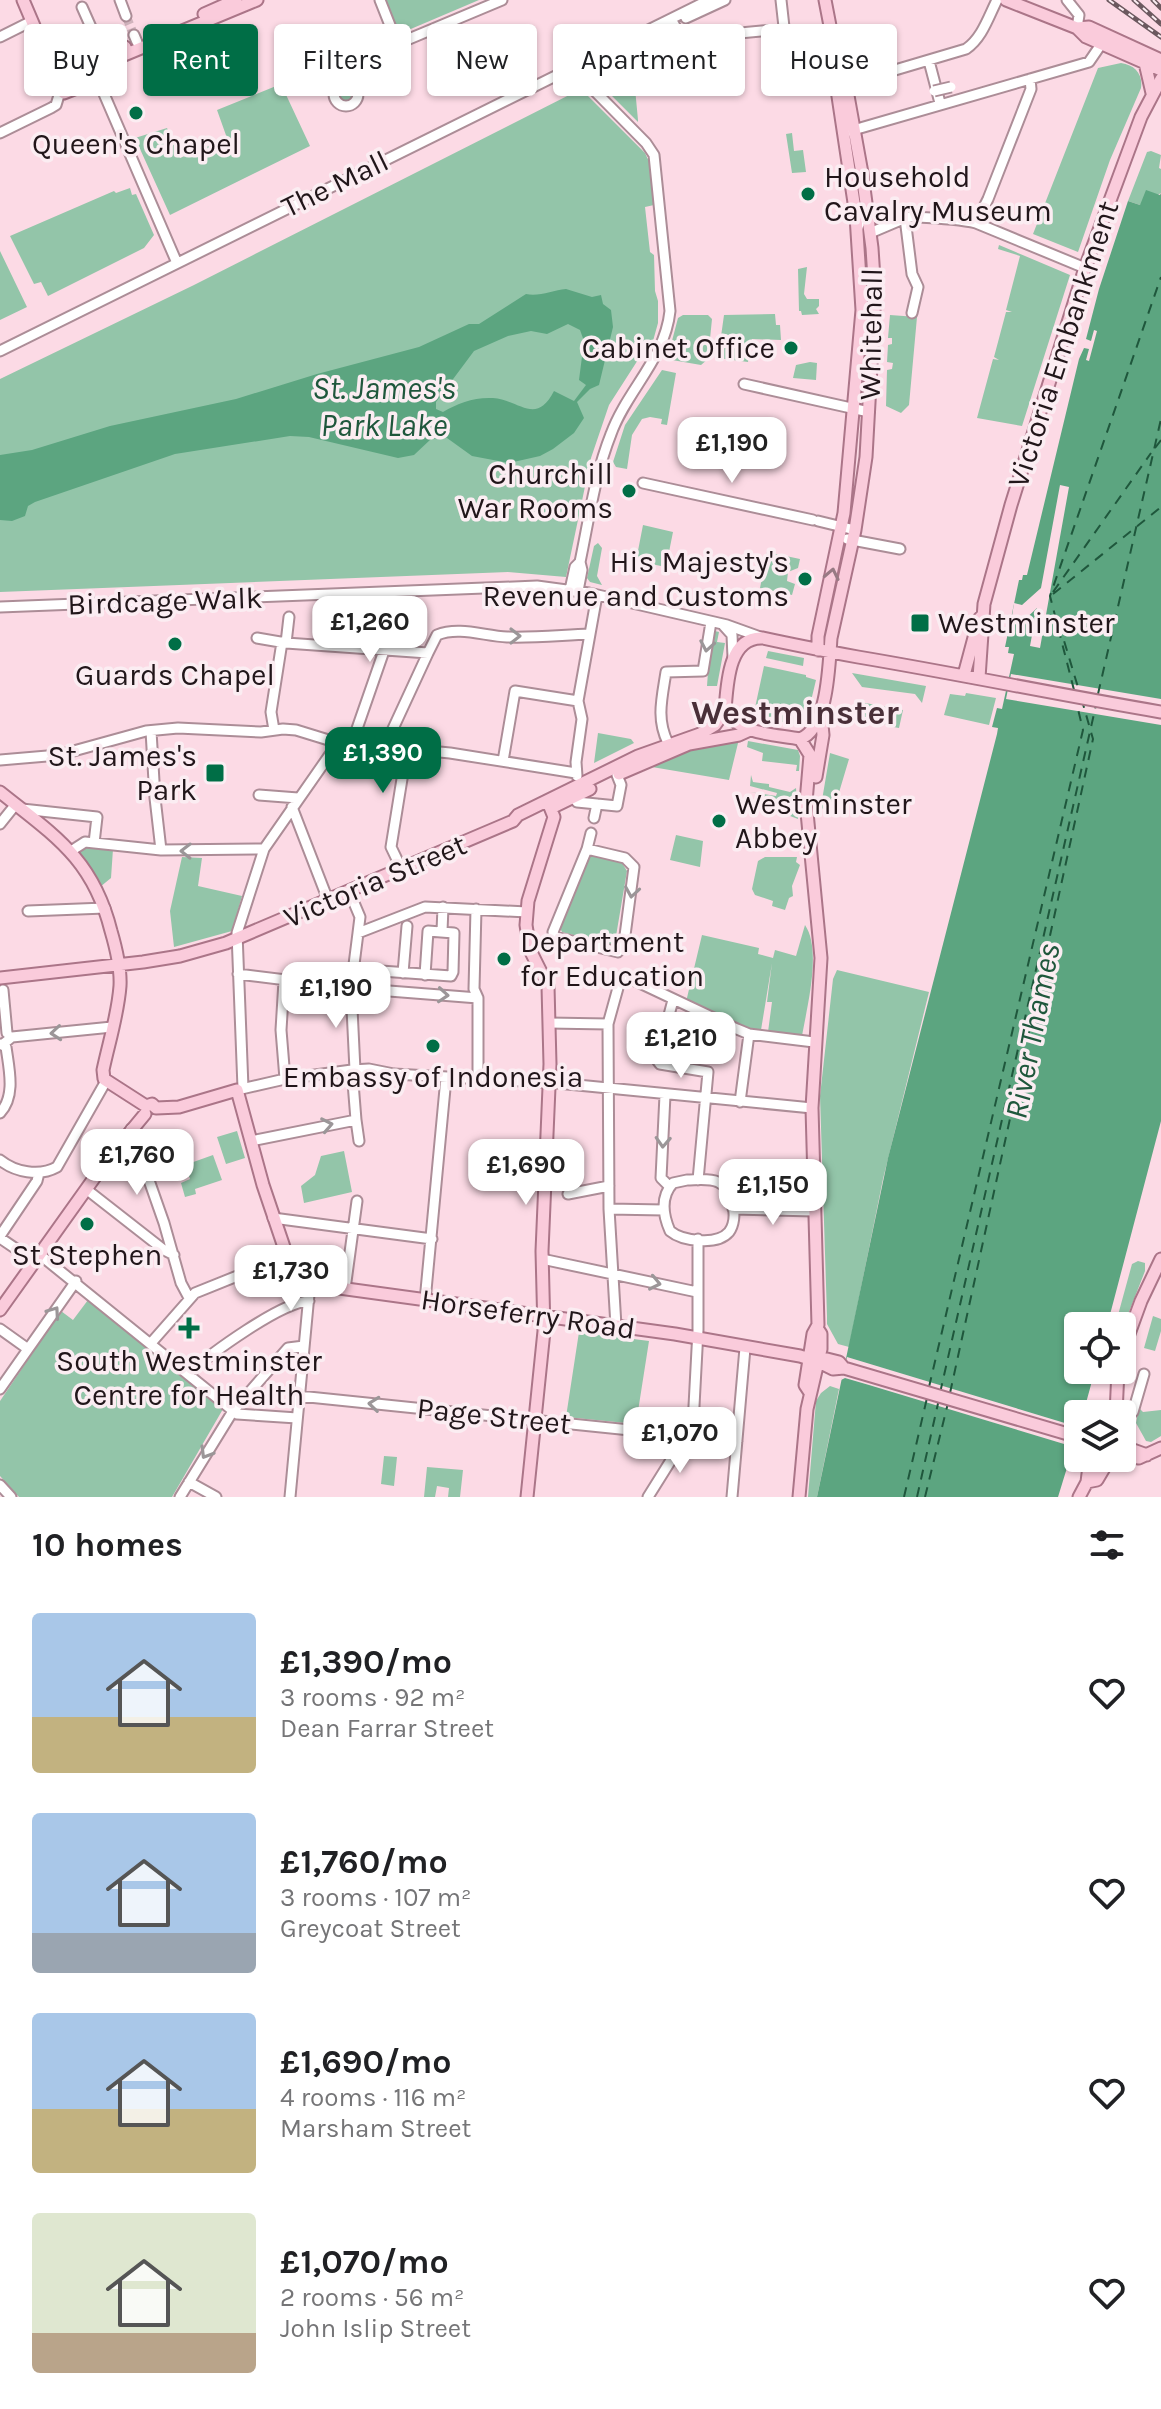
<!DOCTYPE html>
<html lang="en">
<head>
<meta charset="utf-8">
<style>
  body { margin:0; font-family:Karla,sans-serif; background:#f6f6f6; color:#202124; height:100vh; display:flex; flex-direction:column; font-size:30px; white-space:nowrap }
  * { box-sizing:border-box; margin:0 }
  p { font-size:26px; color:#757577 }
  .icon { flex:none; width:44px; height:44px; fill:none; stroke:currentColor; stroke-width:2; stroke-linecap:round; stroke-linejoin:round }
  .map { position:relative; height:1497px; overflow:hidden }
  .side { display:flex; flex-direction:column; background:#fff; flex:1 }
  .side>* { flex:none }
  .hud { position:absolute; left:24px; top:24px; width:1114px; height:72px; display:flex; gap:16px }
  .buttons { position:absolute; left:1064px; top:1312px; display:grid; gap:16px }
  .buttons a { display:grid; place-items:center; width:72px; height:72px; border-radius:8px; background:#fff; box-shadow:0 2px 6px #0004; font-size:40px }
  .price { position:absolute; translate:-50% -68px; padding:0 18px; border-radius:16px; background:#fff; color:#222; font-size:26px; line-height:52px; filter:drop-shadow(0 2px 4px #0008) }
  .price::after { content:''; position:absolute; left:50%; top:48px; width:24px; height:18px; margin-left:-12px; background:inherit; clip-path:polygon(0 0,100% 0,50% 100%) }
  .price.selected { background:#006e46; color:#fff }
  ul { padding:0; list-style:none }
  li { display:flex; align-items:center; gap:24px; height:200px; padding:0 32px }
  li span { display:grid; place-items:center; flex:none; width:224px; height:160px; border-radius:8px; color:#555 }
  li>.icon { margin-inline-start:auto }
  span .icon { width:96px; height:96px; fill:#fffc; stroke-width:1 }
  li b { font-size:34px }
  h2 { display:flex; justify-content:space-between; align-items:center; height:96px; padding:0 32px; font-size:34px }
  .pill { padding:0 28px; border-radius:8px; background:#fff; box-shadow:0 2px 6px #0004; font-size:28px; line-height:72px }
  .pill.selected { background:#006e46; color:#fff }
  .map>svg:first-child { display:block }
  .green { fill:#93c5a9 }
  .water { fill:#5ca580; fill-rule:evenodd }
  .pier { fill:#fcdae5 }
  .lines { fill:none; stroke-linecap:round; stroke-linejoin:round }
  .ferry { stroke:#1f573c; stroke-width:2; stroke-dasharray:10 8; stroke-linecap:butt }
  .minor-tunnel { stroke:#d0b3bc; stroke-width:9; stroke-dasharray:9 4.5; stroke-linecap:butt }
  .minor-casing { stroke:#ac8d97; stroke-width:13 }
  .major-casing { stroke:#ab7588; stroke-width:15 }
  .minor { stroke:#fff; stroke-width:9 }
  .major { stroke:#facbdb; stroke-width:11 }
  .rail-casing { stroke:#6c595f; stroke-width:5 }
  .rail { stroke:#fbedf2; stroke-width:2; stroke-dasharray:6; stroke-linecap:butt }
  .minor-bridge-casing { stroke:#ac8d97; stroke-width:13; stroke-linecap:butt }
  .minor-bridge { stroke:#fff; stroke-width:9 }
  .oneway { stroke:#987a84 }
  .oneway2 { stroke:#9b9698 }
  .poi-dot { fill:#006e46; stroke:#fbedf2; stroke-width:3 }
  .labels { text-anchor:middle; stroke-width:7; stroke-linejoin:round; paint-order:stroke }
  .poi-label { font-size:30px; fill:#21161a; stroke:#fbedf2 }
  .street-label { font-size:30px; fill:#21161a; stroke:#fbedf2 }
  .water-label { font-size:32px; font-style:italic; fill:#1f573c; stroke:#fbedf2 }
  .quarter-label { font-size:34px; font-weight:bold; fill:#492f38; stroke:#fbedf2 }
</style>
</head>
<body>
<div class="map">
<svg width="1161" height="1497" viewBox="0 0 1161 1497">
  <rect width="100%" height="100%" fill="#fcdae5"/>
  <path class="green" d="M385 0H479L399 34Z
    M321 28 335 60 290 78 276 46Z
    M1121 63C1135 65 1143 74 1141 88L1110 160 1078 252 1033 234 1098 68Z
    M633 67 638 120V122L600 84Z
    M281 84 310 146 170 215 135 138 167 128 180 158 227 138 217 110Z
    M338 94a9 9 0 1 1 18 0a9 9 0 1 1-18 0Z
    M581 89 645 153 652 168 654 205 645 207 650 252 654 255 655 291 658 301V323L653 341 643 352 609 405 591 458 566 577 508 572 0 592V379L194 285Z
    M792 133 794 151 803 150 806 172 792 173 786 134Z
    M1151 151 1161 155 1159 168 1161 169V193L1140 205 1128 201 1147 152Z
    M130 188 132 195 136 194 154 235 144 248 48 296 41 282 34 284 10 236 114 191 116 193Z
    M999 245 1070 275 1022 426 977 418 993 359 999 360 994 357 1006 312H1012L1006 310 1020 256 998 249Z
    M0 251 27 307 0 320Z
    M807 267 804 294 807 299H819V306L816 309 819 314 802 315 801 311H799L798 269Z
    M775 314 776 325H780L781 340 752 339 748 362 718 358 724 315Z
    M683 315H708L712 319 708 359 701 365 672 360 668 356 678 318Z
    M890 315 917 317 909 405 901 413 886 406 887 370 892 369 893 363 887 362 888 345 892 344V338H888Z
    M810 362 817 363 816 380 793 378 796 365Z
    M662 370 676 373 667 425 661 424 662 419 650 417 642 419 632 435 627 469 616 467 613 462 625 425Z
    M643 525 673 532 666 567 636 561Z
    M598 543 602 548 597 576 602 585 590 582 587 578 594 546Z
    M767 552 800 559 798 568 788 572 787 581 795 584 792 595 760 588Z
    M711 630 719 632 717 642 725 643 717 686H707Z
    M768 651 804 658 803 666 766 658Z
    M764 666 806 675V677L816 680 805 726 753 717Z
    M852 673 926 686 922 703 915 694 862 687Z
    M966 693 996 698 989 725 944 715 950 694 965 696Z
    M860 702 903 710 899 728 888 726 890 717 887 725 859 716 857 712Z
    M598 733 631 739 634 743 594 763Z
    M739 739 729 780 652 767 653 764 704 745Z
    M748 741 798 750 800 756 799 771H796L797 765 762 761 763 753 747 747Z
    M830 753 849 759 832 816 825 813 821 806Z
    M751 775 753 782 769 784V787L790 792 796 788 798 819 769 808 760 794 750 792 776 796 777 793 750 786Z
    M676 835 703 841 700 867 670 860Z
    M79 840 113 849 111 878 100 887 76 852Z
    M589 854 622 863 627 871 615 942 611 945 562 932 560 928Z
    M182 857 202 858 198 886 242 896 232 931 174 947 170 911Z
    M797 857 796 862 800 865 792 886 793 896 789 898 785 910 772 906 773 901 755 895 752 889 758 861 765 857Z
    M805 925C822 950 807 1007 802 1036L768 1032 772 1002H767L772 963 761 1030 744 1029 686 1002 702 935 759 948 758 954 773 958 775 950 796 956Z
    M837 970 929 992 883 1179 849 1347 838 1344 827 1324V1316L820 1096 833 979Z
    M237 1131 245 1158 226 1164 217 1137Z
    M344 1151 352 1192 304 1203 301 1186 315 1175 321 1156Z
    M213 1155 222 1180 195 1189 196 1194 185 1197 181 1183 190 1179 185 1165Z
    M1138 1261 1145 1263V1271L1122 1330V1326H1115L1132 1264Z
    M88 1300 223 1409 172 1497H19L0 1476V1401L61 1311 73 1320Z
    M1153 1316 1161 1319V1331L1155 1351 1144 1348Z
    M579 1332 649 1341 636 1424 566 1417Z
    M830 1386 839 1389 817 1497H808L816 1401 821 1393Z
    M1139 1408 1143 1412 1161 1410V1436L1151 1442 1146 1441 1136 1423Z
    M384 1456 397 1457 394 1486 381 1484Z
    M427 1467 463 1470 460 1497H448L449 1488 437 1486 435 1497H424Z"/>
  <path class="water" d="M1146 190 1160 195 1161 193V1121L1107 1326H1078V1370H1095L1083 1414H1078V1432L1058 1497H817L888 1158 997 734 998 728 992 727 997 708 1002 709 1014 654 1008 653 1009 647H1005L1019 580H1022L1023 575H1027L1079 359 1084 348 1089 349 1086 360 1089 361 1097 331 1094 330 1091 341 1086 339 1099 289 1128 201 1140 205Z
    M566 289 592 297 601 295 603 304 611 310 613 327 599 385 590 389 577 402 584 418 574 433 553 449 540 456 509 463 472 456 447 438 431 439 414 455 398 458 309 437 290 436 175 454 35 502 28 506 25 516 12 521 0 520V455L32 450 110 426 236 399 317 374 419 347 469 324H479L526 294C539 297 553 290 566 289ZM568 324 580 330 584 341 579 380 586 385 574 401 554 391C536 426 520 400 493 398 474 397 458 403 443 412L436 409V402L474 351 508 336 531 331 547 334Z"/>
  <path class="pier" d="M1060 485 1069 487 1040 648 1030 646 1037 608 1019 625 1011 623 1014 603 1022 605 1041 588Z
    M1011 674 1161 699V725L1006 699Z
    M847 1357 1078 1427 1074 1447 869 1385 845 1378 841 1380Z"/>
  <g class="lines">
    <path class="ferry" d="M1155 448 1161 440
      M1053 592 1151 453
      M1053 594 1161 507
      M1059 624 1080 694
      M1074 690 1050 596 1161 277
      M1098 694 1161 419
      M929 1387 1083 730 1076 701
      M940 1393 1096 705
      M950 1393 1093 739 1083 704
      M904 1497 927 1398
      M917 1497 939 1399
      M925 1497 948 1403"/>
    <path class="minor-tunnel" d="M126 16 134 35"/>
    <g class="minor-casing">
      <path id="minor" d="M120 0 126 16
        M380 0 397 43
        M781 0 786 45
        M1067 0 1079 15 1077 28
        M82 7 94 34
        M686 18 725 0
        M671 19 680 35 686 38 784 29
        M134 35 137 42
        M0 37 32 21
        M870 61 875 76
        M929 61 940 103
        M571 67 646 143 654 155 670 311C665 359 627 390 611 434 595 474 589 519 580 562L582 570 578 591
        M323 75 502 0
        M98 80 177 263
        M334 94a12 12 0 1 1 24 0a12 12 0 1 1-24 0Z
        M841 86 966 49C982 38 988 18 997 0
        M850 131 1089 62 1102 43
        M0 133 51 108 56 105 60 92
        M905 218 912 274 918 287 912 313
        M976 223 988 199 1031 89 1030 79
        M857 232C858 227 858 224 862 221 875 212 958 219 976 223L1085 268
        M870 233 903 219
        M0 351 709 0
        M744 384 869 412
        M643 483 813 520
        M818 521 855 530
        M847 539 900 549
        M570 590 575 567 580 562
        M0 607 537 586 589 593 727 625 763 638
        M723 625 732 635 733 658
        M257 638 286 643 428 653 437 635C459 626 484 636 507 637 534 638 562 635 590 634
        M286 643 289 617
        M274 730 271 712 282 642
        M151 731 155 798 161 850
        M352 743 385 648
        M668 743C656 719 662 698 666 672L703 671 711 622
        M385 746 428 653
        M0 760 59 755 146 731 178 728 261 732 283 729 296 730 335 742 450 753 576 773
        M503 761 515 691 578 701
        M577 776 576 762 582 719 578 701 597 595
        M259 795 298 798
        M574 798 577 802 617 806 621 785 617 775
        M292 807 328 900
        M22 809 97 817 94 843
        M594 818 597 804
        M0 824 16 804
        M587 849 625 858 634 867 624 943 618 952 555 937 553 932 587 849 591 833
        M71 851 85 842 161 850 264 849
        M402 870 391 847 407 748
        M349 891 360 917 358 933 425 907 527 912
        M476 909 474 989 478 998V1080
        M28 911 105 908
        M442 931 443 907
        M353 969 451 976 453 972 454 933 428 931 425 975
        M403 973 407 926
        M238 974 351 988 478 998
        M284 981 281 1030 285 1079
        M3 990 7 1033
        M673 1000 657 1060 660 1064 708 1072 698 1180
        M549 1023 608 1024
        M0 1044 6 1047C9 1069 16 1096 0 1113
        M2 1045 12 1037 112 1027
        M355 1070 351 988 358 933
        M243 1088 237 933 264 849 333 750 335 742
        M237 1090 285 1079 352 1070 369 1069 394 1074 557 1083 812 1108
        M665 1095 661 1178 669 1186
        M740 1102 749 1034
        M356 1120 359 1141
        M131 1129 164 1223 181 1283 189 1298
        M251 1141 356 1120 352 1070
        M0 1160C15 1172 39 1177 57 1167L106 1081
        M687 1180C696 1180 709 1178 718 1182 733 1188 739 1219 729 1232 717 1246 682 1241 670 1231 663 1215 660 1197 673 1183Z
        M86 1189 164 1250 174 1255
        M568 1194 609 1186
        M609 1209 664 1210
        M733 1209 814 1211
        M273 1218 432 1239
        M0 1236 37 1181 39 1173
        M0 1238 34 1261
        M39 1254 237 1414 297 1418
        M542 1259 697 1292
        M345 1289 357 1201
        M425 1301 446 1078
        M616 1326 609 1209 608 1024 621 977H627L737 1029 749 1034 814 1042
        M0 1329 28 1349
        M151 1343 195 1293 287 1256
        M188 1374C210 1354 281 1302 309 1301
        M0 1389 76 1281
        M299 1396 737 1441
        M1133 1412 1144 1374
        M189 1482 216 1497
        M0 1485 11 1497
        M180 1497 233 1411 288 1348 304 1346
        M290 1497 310 1284
        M648 1497 693 1425 698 1330V1239
        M732 1497 745 1348"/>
    </g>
    <g class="major-casing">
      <path id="major" d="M23 0 40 40 38 46 53 84 64 93 105 77 117 58 257 0
        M825 0 837 62 843 68 862 173 872 248 875 294 866 457 855 530 831 638C829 664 828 729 800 739 773 734 742 735 725 711 727 685 728 636 763 638 795 645 826 651 858 657 959 674 1060 695 1161 712
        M1006 0 1077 28 1086 37 1161 70
        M204 14 236 0
        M1077 28 1089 27 1161 60
        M40 40 45 42 56 69 62 75
        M1145 63 1152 93
        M62 75 125 47
        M818 650V636L844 513 862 310 856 216 834 70 837 62
        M964 675 979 619 982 616
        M979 678 984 604 1011 505 1085 268 1141 117 1161 79
        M800 739 810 755 806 802 821 958 812 1108 818 1325 813 1334 805 1385 809 1391
        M619 774 689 744 739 735 750 730
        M816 777 823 735 821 715
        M0 792C55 836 93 859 111 931 116 948 121 968 120 986 118 1014 109 1042 103 1070L104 1079 146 1106 152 1104 156 1108 179 1107 237 1090 263 1185 287 1256 297 1274 310 1284 675 1334 800 1356 819 1362 827 1359 839 1362 844 1368
        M551 808 590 789
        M0 978 143 962 180 956 226 943 513 821 518 815 638 756 700 734 715 725 725 711
        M0 1310 107 1160 145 1114
        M1122 1353 1141 1301 1161 1259
        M819 1362 833 1369 844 1368 1078 1437
        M1116 1414 1118 1370
        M1122 1446 1147 1455
        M1122 1455 1139 1458 1161 1448
        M1091 1476 1101 1458
        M1087 1482 1097 1480 1110 1458
        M527 1497 544 1331 542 1251 550 1064 548 986 530 950 526 925 528 901 554 817 548 802
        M799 1497 807 1409 821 1349V1334L817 1328
        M1079 1497 1087 1482 1090 1458"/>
    </g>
    <use href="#minor" class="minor"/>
    <use href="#major" class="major"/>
    <g class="rail-casing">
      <path id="rail" d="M1109 0 1161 37
        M1134 0 1161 24
        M1153 0 1161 8"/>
    </g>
    <use href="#rail" class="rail"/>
    <g class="minor-bridge-casing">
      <path id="minor-bridge" d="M934 91 951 87"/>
    </g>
    <use href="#minor-bridge" class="minor-bridge"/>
  </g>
  <defs><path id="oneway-chevron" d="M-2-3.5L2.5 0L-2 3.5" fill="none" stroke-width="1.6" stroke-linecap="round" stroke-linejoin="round" transform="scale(2)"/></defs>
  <use class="oneway" href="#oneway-chevron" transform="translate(832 574) rotate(-78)"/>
  <g class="oneway2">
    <use href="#oneway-chevron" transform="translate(515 636)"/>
    <use href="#oneway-chevron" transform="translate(707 646) rotate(100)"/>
    <use href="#oneway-chevron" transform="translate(186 851) rotate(-179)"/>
    <use href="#oneway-chevron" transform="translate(632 892) rotate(99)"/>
    <use href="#oneway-chevron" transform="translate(443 995) rotate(4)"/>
    <use href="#oneway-chevron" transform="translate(56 1033) rotate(175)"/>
    <use href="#oneway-chevron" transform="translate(327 1125) rotate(-11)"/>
    <use href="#oneway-chevron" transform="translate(663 1142) rotate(93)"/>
    <use href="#oneway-chevron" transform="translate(655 1283) rotate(12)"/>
    <use href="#oneway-chevron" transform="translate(54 1312) rotate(-55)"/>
    <use href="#oneway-chevron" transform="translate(374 1404) rotate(-174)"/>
    <use href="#oneway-chevron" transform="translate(206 1453) rotate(121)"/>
  </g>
  <g class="poi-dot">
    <circle cx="136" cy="113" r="8"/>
    <circle cx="808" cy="194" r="8"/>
    <circle cx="791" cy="348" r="8"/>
    <circle cx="629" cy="491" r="8"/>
    <circle cx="805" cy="579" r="8"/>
    <rect x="910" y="613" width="20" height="20" rx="4"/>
    <circle cx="175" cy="644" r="8"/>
    <rect x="205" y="763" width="20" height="20" rx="4"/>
    <circle cx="719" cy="821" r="8"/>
    <circle cx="504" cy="959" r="8"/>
    <circle cx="433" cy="1046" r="8"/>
    <circle cx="87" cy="1224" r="8"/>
    <path d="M185 1316h8v8h8v8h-8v8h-8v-8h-8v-8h8z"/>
  </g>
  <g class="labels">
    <g class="poi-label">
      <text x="136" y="154">Queen's Chapel</text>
      <text x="824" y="187" text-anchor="start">Household<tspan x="824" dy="34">Cavalry Museum</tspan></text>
      <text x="775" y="358" text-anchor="end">Cabinet Office</text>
      <text x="613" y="484" text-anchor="end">Churchill<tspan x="613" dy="34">War Rooms</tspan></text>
      <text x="789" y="572" text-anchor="end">His Majesty's<tspan x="789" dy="34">Revenue and Customs</tspan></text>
      <text x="938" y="633" text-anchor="start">Westminster</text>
      <text x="175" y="685">Guards Chapel</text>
      <text x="197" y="766" text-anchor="end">St. James's<tspan x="197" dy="34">Park</tspan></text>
      <text x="735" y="814" text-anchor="start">Westminster<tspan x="735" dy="34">Abbey</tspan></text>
      <text x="520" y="952" text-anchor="start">Department<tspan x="520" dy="34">for Education</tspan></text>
      <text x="433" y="1087">Embassy of Indonesia</text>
      <text x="87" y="1265">St Stephen</text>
      <text x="189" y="1371">South Westminster<tspan x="189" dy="34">Centre for Health</tspan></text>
    </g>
    <g class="street-label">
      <text transform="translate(335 184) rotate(-26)" y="10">The Mall</text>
      <text transform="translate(871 334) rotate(-89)" y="10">Whitehall</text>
      <text transform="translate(1063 344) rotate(-72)" y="10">Victoria Embankment</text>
      <text transform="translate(165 601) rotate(-2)" y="10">Birdcage Walk</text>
      <text transform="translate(375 881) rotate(-23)" y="10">Victoria Street</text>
      <text transform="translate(528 1314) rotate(8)" y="10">Horseferry Road</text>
      <text transform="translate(494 1416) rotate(6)" y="10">Page Street</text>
    </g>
    <g class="water-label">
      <text x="384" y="399">St. James's<tspan x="384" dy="37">Park Lake</tspan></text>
      <text transform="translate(1032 1031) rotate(-79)" y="11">River Thames</text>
    </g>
    <g class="quarter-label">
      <text x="795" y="724">Westminster</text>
    </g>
  </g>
</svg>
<div class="buttons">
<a><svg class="icon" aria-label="locate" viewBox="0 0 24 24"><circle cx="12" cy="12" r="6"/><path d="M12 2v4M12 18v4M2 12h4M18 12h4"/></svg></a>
<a><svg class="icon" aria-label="layers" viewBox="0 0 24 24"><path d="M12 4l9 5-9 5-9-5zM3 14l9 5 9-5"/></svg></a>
</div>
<b class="price" style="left:732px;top:485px">£1,190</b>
<b class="price" style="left:370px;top:664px">£1,260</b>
<b class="price selected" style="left:383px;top:795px">£1,390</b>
<b class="price" style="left:336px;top:1030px">£1,190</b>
<b class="price" style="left:681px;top:1080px">£1,210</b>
<b class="price" style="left:137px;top:1197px">£1,760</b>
<b class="price" style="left:526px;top:1207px">£1,690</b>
<b class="price" style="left:773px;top:1227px">£1,150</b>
<b class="price" style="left:291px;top:1313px">£1,730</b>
<b class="price" style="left:680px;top:1475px">£1,070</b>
<div class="hud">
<a class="pill">Buy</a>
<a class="pill selected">Rent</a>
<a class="pill">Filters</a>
<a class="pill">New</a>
<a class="pill">Apartment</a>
<a class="pill">House</a>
</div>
</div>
<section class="side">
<h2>10 homes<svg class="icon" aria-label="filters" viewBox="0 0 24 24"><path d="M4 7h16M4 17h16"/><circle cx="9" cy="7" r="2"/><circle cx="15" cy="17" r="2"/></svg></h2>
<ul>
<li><span style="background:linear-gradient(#a9c7e8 65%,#c2b280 0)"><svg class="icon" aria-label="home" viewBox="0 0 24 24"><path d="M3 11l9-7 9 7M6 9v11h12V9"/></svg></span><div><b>£1,390/mo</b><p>3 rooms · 92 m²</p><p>Dean Farrar Street</p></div><svg class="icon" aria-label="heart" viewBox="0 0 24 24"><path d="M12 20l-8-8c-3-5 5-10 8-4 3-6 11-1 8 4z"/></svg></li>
<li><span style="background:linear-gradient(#a9c7e8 75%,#9aa5b1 0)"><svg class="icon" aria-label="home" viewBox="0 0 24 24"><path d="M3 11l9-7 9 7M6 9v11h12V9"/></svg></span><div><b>£1,760/mo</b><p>3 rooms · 107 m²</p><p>Greycoat Street</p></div><svg class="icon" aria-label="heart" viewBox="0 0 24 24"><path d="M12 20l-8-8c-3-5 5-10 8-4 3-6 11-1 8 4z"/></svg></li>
<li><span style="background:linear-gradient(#a9c7e8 60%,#c2b280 0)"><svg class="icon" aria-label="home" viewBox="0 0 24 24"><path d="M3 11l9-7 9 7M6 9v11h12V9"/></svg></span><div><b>£1,690/mo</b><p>4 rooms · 116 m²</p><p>Marsham Street</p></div><svg class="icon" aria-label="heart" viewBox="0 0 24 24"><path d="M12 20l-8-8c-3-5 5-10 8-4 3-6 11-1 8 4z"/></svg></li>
<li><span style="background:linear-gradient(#dfe7d0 75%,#b9a48a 0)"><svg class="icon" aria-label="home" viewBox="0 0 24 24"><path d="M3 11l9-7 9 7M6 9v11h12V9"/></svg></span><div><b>£1,070/mo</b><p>2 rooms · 56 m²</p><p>John Islip Street</p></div><svg class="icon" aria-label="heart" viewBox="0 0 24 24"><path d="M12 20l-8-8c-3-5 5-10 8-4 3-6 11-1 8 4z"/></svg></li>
</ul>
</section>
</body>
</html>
